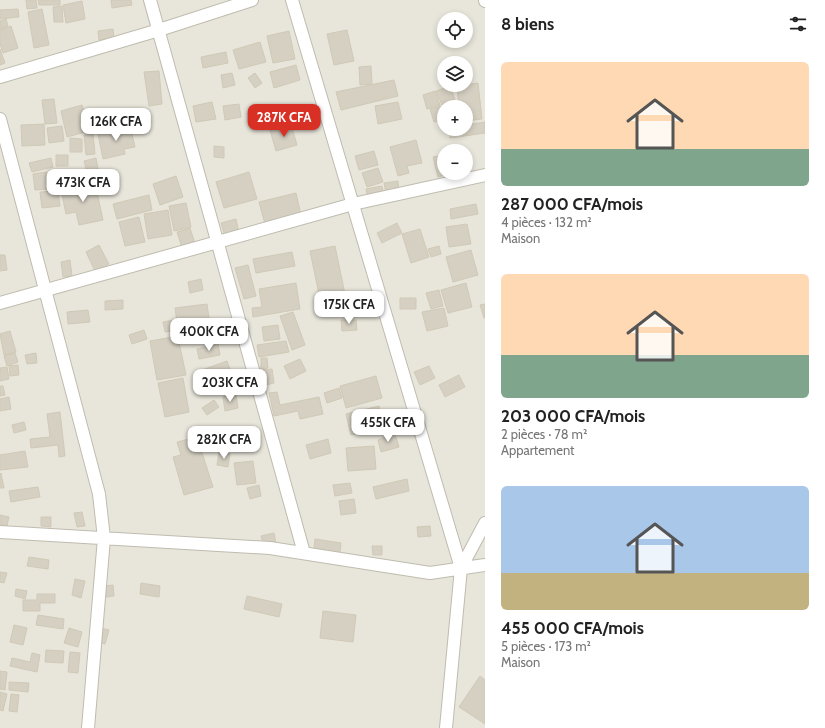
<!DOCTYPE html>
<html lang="fr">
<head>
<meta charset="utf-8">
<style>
  body { margin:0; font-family:Cabin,sans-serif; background:#f2f2f2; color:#222; height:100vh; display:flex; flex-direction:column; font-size:15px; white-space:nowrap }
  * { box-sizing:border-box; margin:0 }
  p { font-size:13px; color:#767676 }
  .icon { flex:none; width:22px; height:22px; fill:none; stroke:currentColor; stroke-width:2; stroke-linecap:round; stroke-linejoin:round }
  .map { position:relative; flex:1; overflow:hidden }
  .sheet { display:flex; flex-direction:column; background:#fff; width:340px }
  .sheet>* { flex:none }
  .controls { position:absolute; left:437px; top:12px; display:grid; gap:8px }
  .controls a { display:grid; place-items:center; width:36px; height:36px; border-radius:50%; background:#fff; box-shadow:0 2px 6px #0003; font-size:20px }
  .price { position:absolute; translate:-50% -34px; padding:0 9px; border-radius:8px; background:#fff; color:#222; font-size:13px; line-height:26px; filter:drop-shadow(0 1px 2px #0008) }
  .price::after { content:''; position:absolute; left:50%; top:24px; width:12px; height:9px; margin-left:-6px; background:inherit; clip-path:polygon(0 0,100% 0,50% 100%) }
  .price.active { background:#d93025; color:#fff }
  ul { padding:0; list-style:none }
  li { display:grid; align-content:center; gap:8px; height:212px; padding:0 16px }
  li span { display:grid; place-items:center; height:124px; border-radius:6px; color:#555 }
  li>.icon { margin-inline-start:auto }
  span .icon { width:72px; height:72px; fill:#fffc; stroke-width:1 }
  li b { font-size:17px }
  h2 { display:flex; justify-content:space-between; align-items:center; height:48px; padding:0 16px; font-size:17px }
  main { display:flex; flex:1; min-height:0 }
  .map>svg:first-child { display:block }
  .residential { fill:#e8e5da; fill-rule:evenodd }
  .building { fill:#d5d0c2; stroke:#d0c9b6 }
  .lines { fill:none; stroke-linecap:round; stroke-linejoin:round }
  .street-casing { stroke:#bfbcaf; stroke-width:14 }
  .street { stroke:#fff; stroke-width:12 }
</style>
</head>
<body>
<main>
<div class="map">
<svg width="485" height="728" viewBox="0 0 485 728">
  <rect width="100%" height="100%" fill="#f4f3ec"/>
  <path class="residential" d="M0 0H485V728H0ZM444 19H466V41H444ZM444 63H466V85H444ZM444 107H466V129H444ZM444 151H466V173H444Z"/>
  <path class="building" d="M26 0H36L37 8 27 9Z
    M38 0H60V5H39Z
    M111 0H131L132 5 112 8Z
    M82 1 85 19 66 23 63 5Z
    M62 6 63 22H54L53 7Z
    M18 9 19 17 0 19V10Z
    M42 9 49 45 34 48 28 12Z
    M6 19 8 26 0 29V21Z
    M11 26 18 48 3 53 0 44V30Z
    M113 29 114 38 99 40 98 31Z
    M347 30 354 61 334 65 327 34Z
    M289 31 295 59 273 63 267 36Z
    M260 42 266 62 239 69 233 50Z
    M0 49 5 63 0 65Z
    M226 52 228 63 203 68 201 57Z
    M296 65 300 80 274 88 270 72Z
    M371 66 372 84 360 85 359 67Z
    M159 71 162 104 149 106 144 72Z
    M232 73 235 85 223 88 221 75Z
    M255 73 262 83 255 88 248 78Z
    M394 80 398 96 341 110 336 92Z
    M478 83 482 119 466 121V107H459L457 86Z
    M450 86 455 100 442 105 436 91Z
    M435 91 440 105 427 109 423 95Z
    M54 99 57 123 45 124 42 100Z
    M212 102 216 119 196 122 193 106Z
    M398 102 402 119 378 124 375 106Z
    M239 104 241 117 225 120 223 106Z
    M82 105 89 131 67 137 61 111Z
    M442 106 444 120 434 122 430 109Z
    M485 122V133L450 138 449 129H466V125Z
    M44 124 45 145 22 146 21 125Z
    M291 124 297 145 276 151 270 130Z
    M62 126 64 141 49 143 47 128Z
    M130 126 135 147 124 149 125 154 103 159 98 134Z
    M93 134 95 154 86 155 84 135Z
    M70 138 82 139V152H70Z
    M416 140 422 163 407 166 409 173 398 176 390 147Z
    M214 146 224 147V158L214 157Z
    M374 151 378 165 359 170 355 156Z
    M56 155H68V166H56Z
    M444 155V173H453L438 177 433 157Z
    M51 158 53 167 32 172 29 163Z
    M96 158 100 179 89 181 84 161Z
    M378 168 383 182 367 187 362 173Z
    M46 172 48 189 35 190 33 174Z
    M249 172 257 199 224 208 216 182Z
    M65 176 68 185 58 188 55 179Z
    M176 176 183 197 160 205 153 184Z
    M398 181 399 191 386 193 384 183Z
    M95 183 103 220 79 225 76 212 66 214 61 190Z
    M382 186 384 197 368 200 366 189Z
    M58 191 60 206 42 208 40 192Z
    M296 193 301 215 265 224 259 202Z
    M149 195 152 210 117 219 113 204Z
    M186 203 191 227 174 231 169 206Z
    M476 204 478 214 451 219 450 209Z
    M168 210 172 235 148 239 144 214Z
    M139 217 145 242 125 246 119 222Z
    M236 219 239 233 225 236 221 223Z
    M397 223 402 233 382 243 377 233Z
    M467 224 471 244 449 247 446 227Z
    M190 228 197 250 184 254 177 232Z
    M420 229 429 257 411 263 402 234Z
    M99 245 109 264 95 271 86 252Z
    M335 246 346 299 321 304 310 251Z
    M439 246 441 254 431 257 428 249Z
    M471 250 478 275 453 282 446 257Z
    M292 252 295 266 256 273 253 259Z
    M0 255H5L7 270 0 271Z
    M70 260 72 276 63 277 61 262Z
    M248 265 256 296 244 299 235 268Z
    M201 279 203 290 190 293 188 282Z
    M296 283 300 309 253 317 252 308 262 307 259 289Z
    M466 283 472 307 448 313 441 290Z
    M439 290 443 306 431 309 426 293Z
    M400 298H416V309H400Z
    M123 300V309L105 310V301Z
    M207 304 210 325 178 329 175 308Z
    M485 304V318H484L480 305Z
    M444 308 448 326 427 331 422 312Z
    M88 310 90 322 68 324 67 312Z
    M293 312 305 345 292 350 280 316Z
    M174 320 176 330 165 332 163 322Z
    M341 320H356L357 330 342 331Z
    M278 325 280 339 264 341 262 327Z
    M144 330 147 339 132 344 129 335Z
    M10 331 16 352 4 355 0 334Z
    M172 337 173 343 179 342 186 375 157 380 150 341Z
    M286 341 289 352 259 357 257 345Z
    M218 344 220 355 199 359 197 349Z
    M15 353 18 362 7 366 4 356Z
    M36 353 37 363 27 364 25 355Z
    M261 358H267L268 368 261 369Z
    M300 359 306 371 290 379 284 366Z
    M227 361 234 380 226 383 223 374 206 380 202 370Z
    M18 365 19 375 10 376 9 366Z
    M429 366 435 378 420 385 414 372Z
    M7 367 9 379 0 381V368Z
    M272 369 274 383 266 385 263 370Z
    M459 375 465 387 445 397 439 385Z
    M376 376 382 398 346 408 340 386Z
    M183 378 189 412 165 417 158 383Z
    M0 386H3L5 395 0 396Z
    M339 388 342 398 327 403 324 393Z
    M277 392 280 405 319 397 323 414 300 419 298 411 274 416 269 393Z
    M236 395 238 408 225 411 223 397Z
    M9 397 11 409 0 411V399Z
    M214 400 219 407 207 415 202 408Z
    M379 406 384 427 351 435 346 414Z
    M392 410 395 422 386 425 383 413Z
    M60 412 65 456 59 457 58 445 31 448 30 439 50 437 47 414Z
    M24 422 26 430 14 433 12 425Z
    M395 434 399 447 381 452 378 440Z
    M197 437 213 487 184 495 173 457 181 455 177 442Z
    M328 439 331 453 310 459 306 445Z
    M374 446 376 469 348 471 346 448Z
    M25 451 28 467 0 470V455Z
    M219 452 230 454 228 467 217 465Z
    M253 461 256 483 237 485 234 463Z
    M1 473 4 488H0V474Z
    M407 479 409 491 376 499 373 487Z
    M350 483 352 493 335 496 333 485Z
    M259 485 261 496 250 499 247 488Z
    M38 487 40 497 11 502 9 491Z
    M354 499 356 513 341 515 339 501Z
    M82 512 85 526 77 527 74 513Z
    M0 515 9 517 7 526 0 524Z
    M41 517H51V527L41 526Z
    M430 526 431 536 418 537 417 527Z
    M274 533 276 544 264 546 261 536Z
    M315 539 341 543 340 553 314 549Z
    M372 546H382V555H373Z
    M29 557 49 560 48 569 27 566Z
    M0 572 7 573 4 583 0 582Z
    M75 579 85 581 81 598 72 595Z
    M141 583 160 586 159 597 140 594Z
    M113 585 114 596 106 597 105 586Z
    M16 589 27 591 25 599 15 596Z
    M37 594H55V603H40V611H23V600H37Z
    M247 596 282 604 279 617 244 609Z
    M323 611 356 615 353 642 320 638Z
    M38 615 64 619 63 629 36 625Z
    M14 625 27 628 23 645 10 642Z
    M69 628 82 632 78 647 64 643Z
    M101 628 109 630 105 644 97 642Z
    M46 650 64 651 63 663 45 662Z
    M70 652 80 653 78 673 68 672Z
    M32 653 40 655 37 672 10 666 12 658 30 662Z
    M0 671 7 672 5 690 0 689Z
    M480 676 485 680V724L459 707Z
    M9 682 29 683 28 692 9 690Z
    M0 692 7 694 3 711 0 710Z
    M11 694 19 695 17 712 9 711Z"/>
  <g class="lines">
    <g class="street-casing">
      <path id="street" d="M150 0 304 553
        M292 0 461 568 446 728
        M485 0V1
        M0 77 159 30 252 0
        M0 119 99 494 104 538 88 728
        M0 303 353 204 485 175
        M0 532 270 548 430 573 485 565
        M461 568 485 523"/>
    </g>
    <use href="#street" class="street"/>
  </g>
</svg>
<div class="controls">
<a><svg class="icon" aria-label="locate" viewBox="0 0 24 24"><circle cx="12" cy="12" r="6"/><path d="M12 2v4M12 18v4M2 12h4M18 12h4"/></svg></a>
<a><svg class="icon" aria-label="layers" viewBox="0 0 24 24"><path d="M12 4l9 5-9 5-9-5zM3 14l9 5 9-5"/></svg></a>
<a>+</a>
<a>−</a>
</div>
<b class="price active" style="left:284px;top:138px">287K CFA</b>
<b class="price" style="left:116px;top:142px">126K CFA</b>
<b class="price" style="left:83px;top:203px">473K CFA</b>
<b class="price" style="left:349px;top:325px">175K CFA</b>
<b class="price" style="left:209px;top:352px">400K CFA</b>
<b class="price" style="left:230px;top:403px">203K CFA</b>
<b class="price" style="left:388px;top:443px">455K CFA</b>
<b class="price" style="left:224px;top:460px">282K CFA</b>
</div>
<section class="sheet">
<h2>8 biens<svg class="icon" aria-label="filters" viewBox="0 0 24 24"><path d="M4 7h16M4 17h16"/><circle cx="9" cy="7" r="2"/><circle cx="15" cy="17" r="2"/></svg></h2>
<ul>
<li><span style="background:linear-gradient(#ffd9b3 70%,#7fa58c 0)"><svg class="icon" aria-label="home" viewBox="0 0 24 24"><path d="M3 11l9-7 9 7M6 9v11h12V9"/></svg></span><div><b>287 000 CFA/mois</b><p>4 pièces · 132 m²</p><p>Maison</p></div></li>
<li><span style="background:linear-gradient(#ffd9b3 65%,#7fa58c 0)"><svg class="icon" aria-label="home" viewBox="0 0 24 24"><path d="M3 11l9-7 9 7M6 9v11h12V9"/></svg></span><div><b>203 000 CFA/mois</b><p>2 pièces · 78 m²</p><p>Appartement</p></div></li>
<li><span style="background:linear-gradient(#a9c7e8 70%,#c2b280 0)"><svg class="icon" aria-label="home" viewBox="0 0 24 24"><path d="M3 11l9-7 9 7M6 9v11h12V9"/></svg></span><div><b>455 000 CFA/mois</b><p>5 pièces · 173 m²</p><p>Maison</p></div></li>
</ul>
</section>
</main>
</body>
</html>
